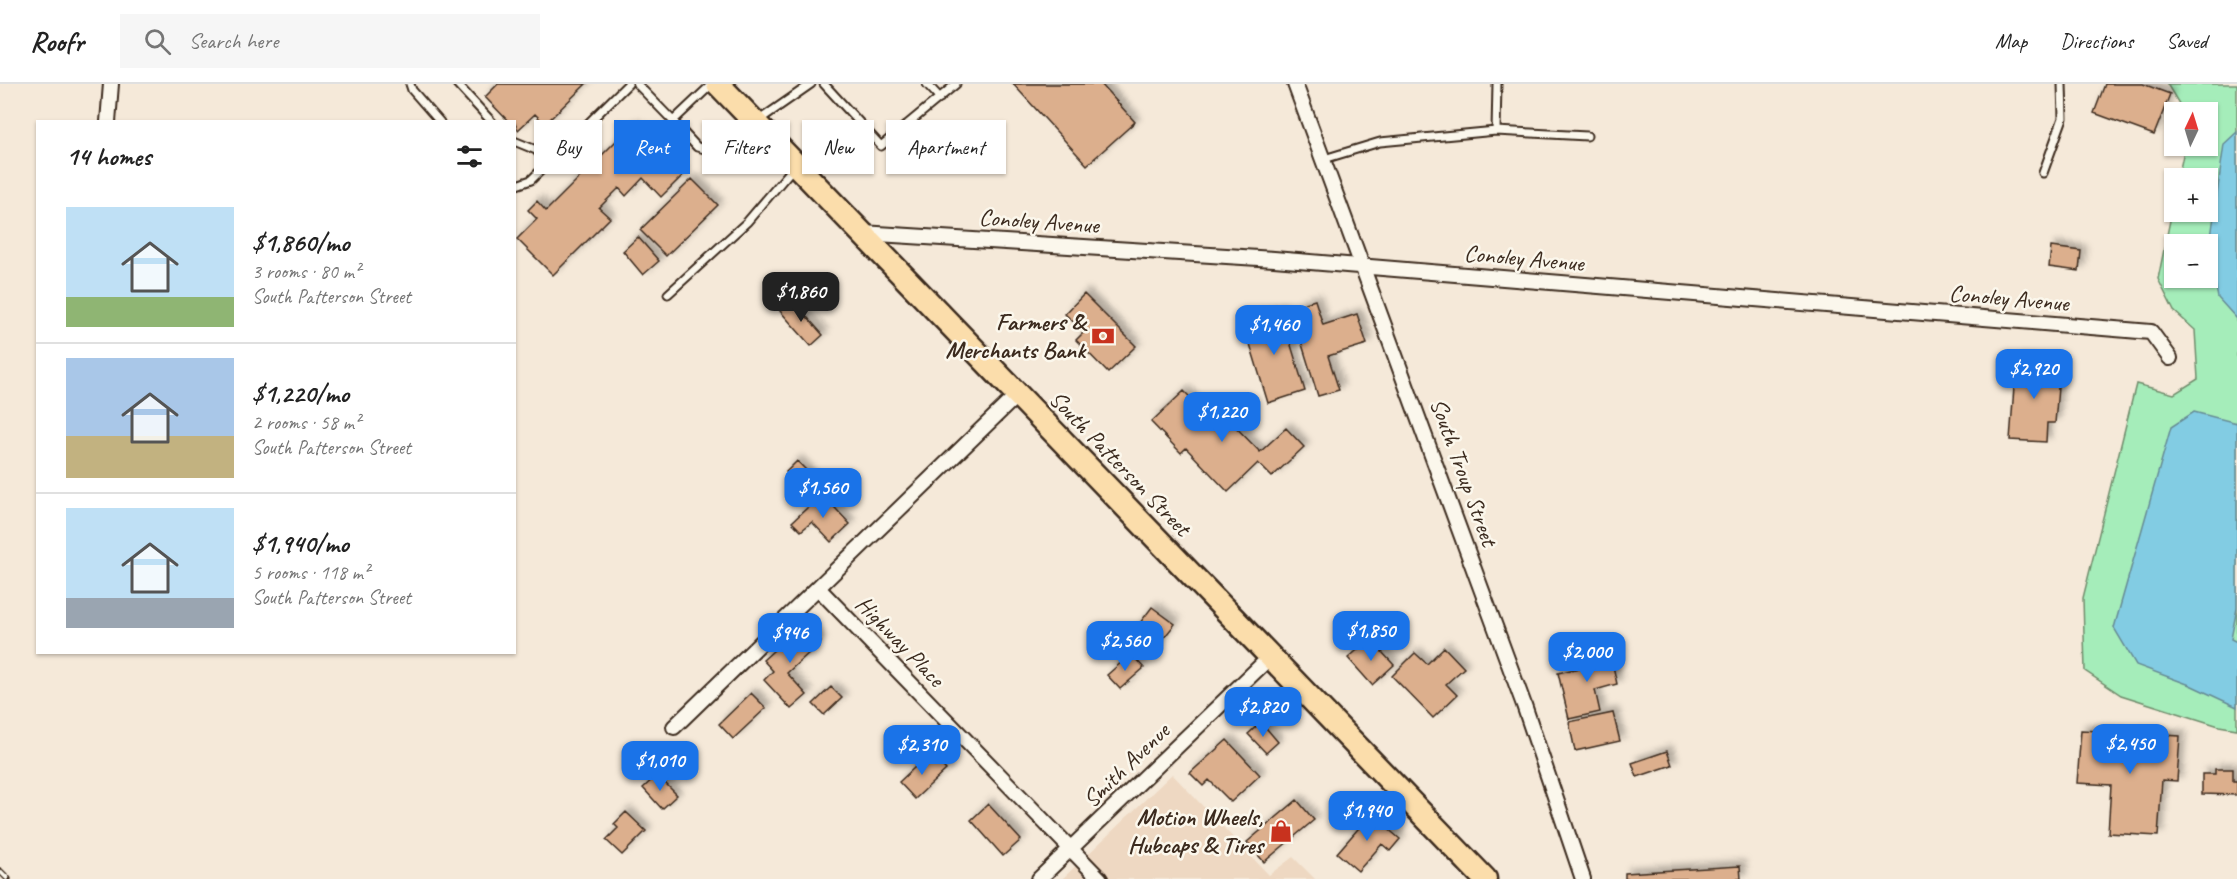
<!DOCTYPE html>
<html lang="en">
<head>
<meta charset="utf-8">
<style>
  body { margin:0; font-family:Caveat,sans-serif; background:#f6f6f6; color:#222; height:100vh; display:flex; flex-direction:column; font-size:22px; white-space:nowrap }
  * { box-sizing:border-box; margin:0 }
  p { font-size:20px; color:#767676 }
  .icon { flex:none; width:33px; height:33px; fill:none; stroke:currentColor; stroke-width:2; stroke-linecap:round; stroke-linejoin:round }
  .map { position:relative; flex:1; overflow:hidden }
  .sheet { position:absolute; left:36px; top:36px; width:480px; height:534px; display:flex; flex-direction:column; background:#fff; border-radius:0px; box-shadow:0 2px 4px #0004 }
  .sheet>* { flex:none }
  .hud { position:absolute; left:534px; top:36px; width:570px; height:54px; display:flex; gap:12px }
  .needle { width:39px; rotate:4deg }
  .tools { position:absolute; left:2164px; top:18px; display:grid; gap:12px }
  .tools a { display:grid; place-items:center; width:54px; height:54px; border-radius:0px; background:#fff; box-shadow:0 2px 4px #0004; font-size:30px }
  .price { position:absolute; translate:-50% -51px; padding:0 14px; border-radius:12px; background:#1a73e8; color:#fff; font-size:20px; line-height:39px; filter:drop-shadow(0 2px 3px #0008) }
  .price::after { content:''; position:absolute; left:50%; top:36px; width:18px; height:14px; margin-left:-9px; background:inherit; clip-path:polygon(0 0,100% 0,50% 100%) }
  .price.on { background:#222; color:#fff }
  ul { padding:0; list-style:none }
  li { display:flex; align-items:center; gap:18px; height:150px; padding:0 30px }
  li+li { border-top:2px solid #e0e0e0 }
  li span { display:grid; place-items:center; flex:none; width:168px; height:120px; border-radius:0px; color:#555 }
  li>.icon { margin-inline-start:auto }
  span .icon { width:72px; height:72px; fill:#fffc; stroke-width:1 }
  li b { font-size:26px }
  h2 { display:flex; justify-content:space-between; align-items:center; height:72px; padding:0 30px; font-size:26px }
  .pill { padding:0 21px; border-radius:0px; background:#fff; box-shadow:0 2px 4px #0004; font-size:21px; line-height:54px }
  .pill.on { background:#1a73e8; color:#fff }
  header { display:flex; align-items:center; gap:36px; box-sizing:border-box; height:84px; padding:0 30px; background:#fff; border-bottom:2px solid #e0e0e0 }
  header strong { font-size:28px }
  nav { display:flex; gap:33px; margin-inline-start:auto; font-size:21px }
  .search { width:420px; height:54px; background:#f6f6f6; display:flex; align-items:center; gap:15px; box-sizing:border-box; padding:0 21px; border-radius:0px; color:#767676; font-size:22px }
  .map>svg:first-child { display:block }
  .built { fill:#eed8c2 }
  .green { fill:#a5edba; stroke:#708c6c; stroke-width:1.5; fill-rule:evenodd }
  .water { fill:#82cce3; stroke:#668b94; stroke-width:1.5 }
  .building { fill:#dcaf8d; stroke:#3b2a1e; stroke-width:1.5; filter:url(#shadow) }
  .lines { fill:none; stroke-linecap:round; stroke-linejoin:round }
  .lane-casing { stroke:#3b2a1e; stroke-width:11 }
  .street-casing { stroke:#3b2a1e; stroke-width:18 }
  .primary-casing { stroke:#3b2a1e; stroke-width:27 }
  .lane { stroke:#fbf7ec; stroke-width:7 }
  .street { stroke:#fbf7ec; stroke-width:14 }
  .primary { stroke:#fbddab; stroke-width:22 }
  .rail-casing { stroke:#3b2a1e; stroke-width:7 }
  .rail { stroke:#fbf7ec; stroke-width:4.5; stroke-dasharray:14; stroke-linecap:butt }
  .labels { text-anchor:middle; stroke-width:5; stroke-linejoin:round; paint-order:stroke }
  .street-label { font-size:24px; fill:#3b2a1e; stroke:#fbf7ec }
  .poi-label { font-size:24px; font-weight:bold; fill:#3b2a1e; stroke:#fbf7ec; text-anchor:end }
</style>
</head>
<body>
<header>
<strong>Roofr</strong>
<div class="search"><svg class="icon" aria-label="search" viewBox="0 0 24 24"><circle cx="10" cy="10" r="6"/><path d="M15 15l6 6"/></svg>Search here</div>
<nav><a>Map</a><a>Directions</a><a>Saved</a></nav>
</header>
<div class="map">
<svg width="2237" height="795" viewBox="0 0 2237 795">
  <defs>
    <filter id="shadow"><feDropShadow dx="5" dy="-5" stdDeviation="3" flood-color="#0004"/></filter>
  </defs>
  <rect width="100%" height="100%" fill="#f5e9d9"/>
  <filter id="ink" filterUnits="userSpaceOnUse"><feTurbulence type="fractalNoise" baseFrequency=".0167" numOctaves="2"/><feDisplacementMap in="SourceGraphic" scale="12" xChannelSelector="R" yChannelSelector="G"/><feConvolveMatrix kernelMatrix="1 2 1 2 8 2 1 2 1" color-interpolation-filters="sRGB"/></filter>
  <g filter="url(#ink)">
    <path class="built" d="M1172 690 1269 791 1293 773 1315 795H1062Z"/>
    <path class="green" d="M2167 0H2237V645L2219 642 2121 611 2085 587 2083 514 2136 300 2174 310 2198 295 2195 246 2174 227 2158 195 2175 112V128H2208V94H2178L2185 62H2208V28H2184ZM2175 160H2208V194H2175Z"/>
    <path class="water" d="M2237 48V235L2218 214 2209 168 2224 60Z
      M2194 328 2237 339V524L2231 555 2237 558V623L2190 601 2136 581 2114 544 2171 343Z"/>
    <path class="building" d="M498 0H586L545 40 535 30 518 46 514 38H509L485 13Z
      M1013 0H1101L1135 38 1087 81Z
      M2105 0H2143L2170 10 2154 51 2094 29Z
      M632 41 683 91 661 113 643 94 626 112 619 104 599 124 610 134 553 191 517 155 537 135 528 126 537 117 546 127Z
      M692 95 718 121 666 172 640 146Z
      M638 153 659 177 643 191 623 167Z
      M2051 163 2081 167 2079 187 2049 183Z
      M1084 210 1136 262 1108 289 1076 256 1084 248 1065 230Z
      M792 216 823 251 811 262 780 227Z
      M1315 216 1323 241 1357 230 1367 260 1328 272 1339 306 1318 312 1301 257 1306 256 1296 222Z
      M1280 225 1305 307 1268 319 1243 237Z
      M2016 277 2060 280 2055 339H2047L2046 358 2010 356Z
      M1184 307 1218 342 1227 334 1260 368 1286 344 1304 363 1272 393 1258 379 1228 408 1186 364 1181 369 1151 338Z
      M797 377 811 391 800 401 786 388Z
      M822 410 850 440 831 458 812 438 801 447 792 438Z
      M1152 523 1175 540 1155 565 1133 548Z
      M804 539 821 558 787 589 807 611 791 625 764 596 773 587 763 576Z
      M1370 555 1394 581 1372 601 1348 574Z
      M1444 563 1464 584 1446 600 1457 611 1433 634 1392 592 1415 569 1427 580Z
      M1609 564 1617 600 1595 606 1600 628 1569 635 1558 589 1583 583 1580 570Z
      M1131 570 1144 584 1120 605 1107 591Z
      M831 603 842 614 824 631 813 620Z
      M751 609 766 624 733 655 719 640Z
      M1613 629 1620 657 1575 667 1569 638Z
      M1261 638 1278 658 1266 669 1248 650Z
      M2081 646 2180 652 2177 697 2162 696 2158 752 2108 749 2111 701 2077 699Z
      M1227 656 1260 691 1231 718 1209 696 1203 702 1190 689Z
      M1667 667 1672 681 1637 693 1632 679Z
      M930 669 946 686 915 715 899 698Z
      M2215 685H2233V697H2237V711L2202 710V690H2215Z
      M657 691 677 711 662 725 643 704Z
      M1297 716 1314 736 1264 778 1247 758Z
      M988 720 1021 756 1003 772 971 736Z
      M626 728 646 747 622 771 606 756 618 744 614 740Z
      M1371 730 1400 755 1390 767 1382 760 1358 787 1337 769Z
      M1740 782 1741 795H1625V789Z"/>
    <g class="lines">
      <g class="lane-casing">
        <path id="lane" d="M410 0 412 6 440 38
          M457 0 492 38
          M637 0 673 37 712 0
          M824 0 881 62 956 0
          M927 0 940 14
          M673 37 697 63 709 66 726 64 755 39 811 0
          M1496 47 1497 0
          M514 57 536 66 548 79
          M1324 75 1380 58 1496 47 1587 52
          M2043 89 2063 34 2062 0
          M514 102 531 96 628 0
          M668 210 747 138 793 84"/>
      </g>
      <g class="street-casing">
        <path id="street" d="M1295 0 1524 621 1583 795
          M108 38 111 0
          M862 149 1274 175 2151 248 2170 274
          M818 504 1100 795
          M674 643 1017 311
          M1039 795 1270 573"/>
      </g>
      <g class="primary-casing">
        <path id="primary" d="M718 0 1485 795"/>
      </g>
      <use href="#lane" class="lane"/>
      <use href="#street" class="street"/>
      <use href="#primary" class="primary"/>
      <g class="rail-casing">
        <path id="rail" d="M0 787 8 795"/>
      </g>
      <use href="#rail" class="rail"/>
    </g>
  </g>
  <defs>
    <g id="bank-bare" transform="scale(1.8)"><path d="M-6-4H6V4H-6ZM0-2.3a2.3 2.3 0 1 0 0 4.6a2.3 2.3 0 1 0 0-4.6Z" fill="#c8321e" stroke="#fbf7ec" stroke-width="2.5" paint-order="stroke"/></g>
    <g id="shop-bare" transform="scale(1.8)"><path d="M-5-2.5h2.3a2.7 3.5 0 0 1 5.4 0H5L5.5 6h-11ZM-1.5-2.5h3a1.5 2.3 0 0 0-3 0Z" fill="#c8321e" stroke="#fbf7ec" stroke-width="2.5" paint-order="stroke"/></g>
  </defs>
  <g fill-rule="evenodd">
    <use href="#bank-bare" x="1103" y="252"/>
    <use href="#shop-bare" x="1281" y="747"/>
  </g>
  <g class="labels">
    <g class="street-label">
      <text transform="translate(1039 137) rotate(4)" y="8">Conoley Avenue</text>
      <text transform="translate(1524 174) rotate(5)" y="8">Conoley Avenue</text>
      <text transform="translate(2009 214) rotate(5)" y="8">Conoley Avenue</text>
      <text transform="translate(1120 379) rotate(46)" y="8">South Patterson Street</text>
      <text transform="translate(1464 388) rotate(70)" y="8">South Troup Street</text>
      <text transform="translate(900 557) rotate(46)" y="8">Highway Place</text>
      <text transform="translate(1126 681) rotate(-44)" y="8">Smith Avenue</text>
    </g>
    <g class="poi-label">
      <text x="1085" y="246">Farmers &amp;<tspan x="1085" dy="28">Merchants Bank</tspan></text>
      <text x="1263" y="741">Motion Wheels,<tspan x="1263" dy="28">Hubcaps &amp; Tires</tspan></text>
    </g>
  </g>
</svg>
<div class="tools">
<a><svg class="needle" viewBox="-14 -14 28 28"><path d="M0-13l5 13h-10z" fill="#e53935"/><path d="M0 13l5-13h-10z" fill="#767676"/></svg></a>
<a>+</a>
<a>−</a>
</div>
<b class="price on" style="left:801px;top:239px">$1,860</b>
<b class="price" style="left:1274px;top:272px">$1,460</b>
<b class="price" style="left:2034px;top:316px">$2,920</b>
<b class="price" style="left:1222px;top:359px">$1,220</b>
<b class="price" style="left:823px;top:435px">$1,560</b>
<b class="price" style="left:1371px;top:578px">$1,850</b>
<b class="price" style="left:790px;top:580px">$946</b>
<b class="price" style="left:1125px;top:588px">$2,560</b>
<b class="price" style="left:1587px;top:599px">$2,000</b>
<b class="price" style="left:1263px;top:654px">$2,820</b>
<b class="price" style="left:2130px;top:691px">$2,450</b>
<b class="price" style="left:922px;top:692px">$2,310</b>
<b class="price" style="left:660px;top:708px">$1,010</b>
<b class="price" style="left:1367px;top:758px">$1,940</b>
<div class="hud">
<a class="pill">Buy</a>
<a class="pill on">Rent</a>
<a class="pill">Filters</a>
<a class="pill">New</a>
<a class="pill">Apartment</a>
</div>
<section class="sheet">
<h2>14 homes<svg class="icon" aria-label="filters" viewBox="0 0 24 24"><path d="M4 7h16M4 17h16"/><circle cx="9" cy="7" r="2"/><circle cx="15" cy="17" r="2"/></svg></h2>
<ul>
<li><span style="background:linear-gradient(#bfe0f5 75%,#8fb573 0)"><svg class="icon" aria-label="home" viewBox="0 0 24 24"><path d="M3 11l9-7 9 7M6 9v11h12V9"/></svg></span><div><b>$1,860/mo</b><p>3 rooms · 80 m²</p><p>South Patterson Street</p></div></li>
<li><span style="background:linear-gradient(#a9c7e8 65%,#c2b280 0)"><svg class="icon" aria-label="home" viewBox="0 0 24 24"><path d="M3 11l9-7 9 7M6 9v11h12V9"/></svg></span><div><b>$1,220/mo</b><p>2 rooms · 58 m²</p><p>South Patterson Street</p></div></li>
<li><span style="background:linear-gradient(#bfe0f5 75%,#9aa5b1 0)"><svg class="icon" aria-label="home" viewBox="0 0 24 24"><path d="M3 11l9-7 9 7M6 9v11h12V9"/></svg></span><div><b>$1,940/mo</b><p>5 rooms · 118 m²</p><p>South Patterson Street</p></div></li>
</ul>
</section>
</div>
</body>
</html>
